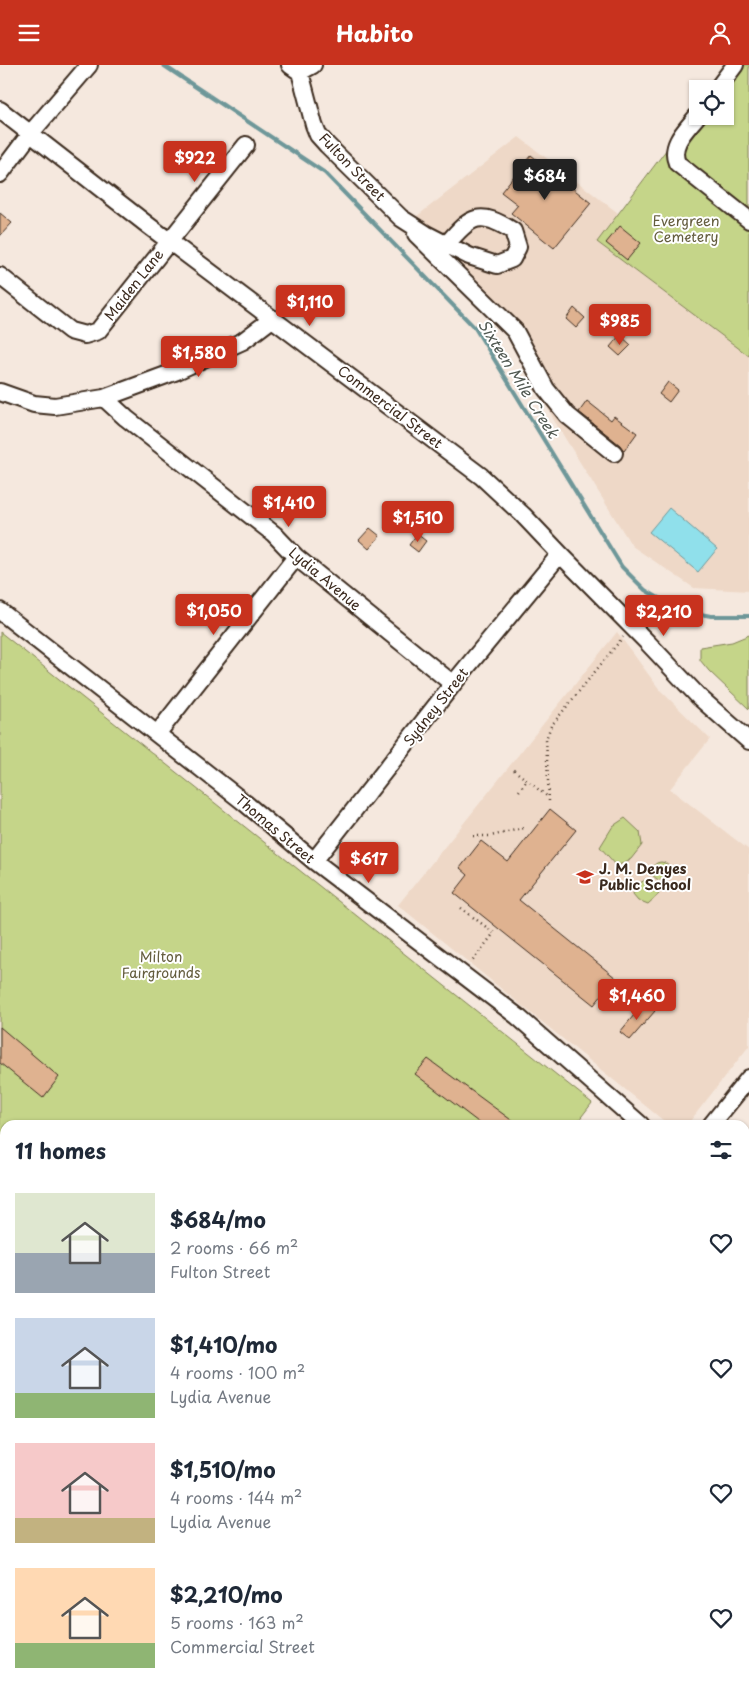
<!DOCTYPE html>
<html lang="en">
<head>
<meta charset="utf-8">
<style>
  body { margin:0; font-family:"Playpen Sans",sans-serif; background:#f2f2f3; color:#1f2937; height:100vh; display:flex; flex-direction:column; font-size:19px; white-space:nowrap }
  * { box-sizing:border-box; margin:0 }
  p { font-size:16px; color:#747a83 }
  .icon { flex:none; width:28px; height:28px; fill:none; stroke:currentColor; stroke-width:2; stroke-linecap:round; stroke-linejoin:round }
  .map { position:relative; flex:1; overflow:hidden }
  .details { position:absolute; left:0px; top:1055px; width:750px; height:571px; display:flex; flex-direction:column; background:#fff; border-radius:15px 15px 0 0; box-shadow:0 1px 4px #0004 }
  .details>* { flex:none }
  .buttons { position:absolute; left:689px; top:15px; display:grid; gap:10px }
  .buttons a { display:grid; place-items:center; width:45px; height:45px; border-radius:0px; background:#fff; box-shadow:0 1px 4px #0004; font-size:25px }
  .price { position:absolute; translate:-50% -42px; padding:0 11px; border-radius:5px; background:#c8321e; color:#fff; font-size:16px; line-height:32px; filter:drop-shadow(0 1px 2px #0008) }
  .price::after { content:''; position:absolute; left:50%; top:30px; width:15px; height:11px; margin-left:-8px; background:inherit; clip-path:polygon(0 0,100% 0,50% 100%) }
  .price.active { background:#222; color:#fff }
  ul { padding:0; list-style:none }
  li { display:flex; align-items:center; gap:15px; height:125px; padding:0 15px }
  li span { display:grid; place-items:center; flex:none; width:140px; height:100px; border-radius:0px; color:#555 }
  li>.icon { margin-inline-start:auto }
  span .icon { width:60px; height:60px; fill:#fffc; stroke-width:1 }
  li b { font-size:21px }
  h2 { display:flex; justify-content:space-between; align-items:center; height:60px; padding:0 15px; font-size:21px }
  header { display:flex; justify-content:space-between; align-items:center; height:65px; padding:0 15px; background:#c8321e; color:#fff; font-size:22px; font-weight:700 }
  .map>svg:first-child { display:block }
  .built { fill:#eed8c7 }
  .green { fill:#c5d589; stroke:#808054 }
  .water { fill:#90e0eb; stroke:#6e9799 }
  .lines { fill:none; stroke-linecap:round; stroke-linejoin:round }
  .stream { stroke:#6e9799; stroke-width:4 }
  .building { fill:#dfb290; stroke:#3b2a1e }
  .minor-casing { stroke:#3b2a1e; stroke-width:20 }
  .path { stroke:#3b2a1e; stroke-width:2.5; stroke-dasharray:1 4; stroke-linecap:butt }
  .minor { stroke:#fff; stroke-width:16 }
  .labels { text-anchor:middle; stroke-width:4; stroke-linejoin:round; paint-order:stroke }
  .street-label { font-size:14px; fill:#3b2a1e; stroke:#fff }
  .park-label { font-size:14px; fill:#645d3e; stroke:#fff }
  .poi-label { font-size:14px; font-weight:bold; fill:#3b2a1e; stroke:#fff; text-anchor:start }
  .water-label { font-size:15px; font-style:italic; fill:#505851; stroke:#fff }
</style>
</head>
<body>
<header><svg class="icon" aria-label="menu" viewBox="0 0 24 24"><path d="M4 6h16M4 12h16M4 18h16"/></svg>Habito<svg class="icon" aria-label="person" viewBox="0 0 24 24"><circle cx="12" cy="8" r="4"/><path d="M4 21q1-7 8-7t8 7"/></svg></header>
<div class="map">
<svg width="749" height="1626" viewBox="0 0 749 1626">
  <rect width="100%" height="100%" fill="#f5e8de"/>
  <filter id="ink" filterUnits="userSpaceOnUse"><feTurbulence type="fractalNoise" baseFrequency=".02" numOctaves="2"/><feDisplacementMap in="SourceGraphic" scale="10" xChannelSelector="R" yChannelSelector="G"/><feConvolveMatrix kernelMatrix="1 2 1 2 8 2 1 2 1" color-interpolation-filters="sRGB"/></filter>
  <g filter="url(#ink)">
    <path class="built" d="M519 72 618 148 597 177 749 291V526L694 523 632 481 555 357 493 241 403 162Z
      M617 567 660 625 710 674 670 724 749 785V981L687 1060H669L398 840Z"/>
    <path class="green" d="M730 0H749V291L597 177 697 44 698 51H725V24Z
      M0 567 592 1038 575 1060H5V1078L0 1074Z
      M749 570V644L709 606 700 595V582L732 577Z
      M625 753 640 767 642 780 631 794 617 801 600 782 613 761Z
      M652 806a9 9 0 1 1 18 0a9 9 0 1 1-18 0Z
      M645 815C652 819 657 822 659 829L648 839 638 835 633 829 635 821Z
      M745 1431 749 1434V1548L745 1544Z"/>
    <path class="water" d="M669 443 717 484 698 507 649 467Z"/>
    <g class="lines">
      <path class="stream" d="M163 0 325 108 475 263 622 502 645 525 679 545 711 551H749"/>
    </g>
    <path class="building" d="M531 90 591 138 554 183 511 148 518 140 501 127Z
      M0 148 12 158 0 171Z
      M620 161 641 178 627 195 606 178Z
      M574 243 585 253 576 263 566 254Z
      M620 270 631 280 620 291 610 282Z
      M668 317 678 325 669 337 659 329Z
      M587 336 611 355 614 351 637 368 624 386 620 380 579 347Z
      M370 463 380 471 369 484 359 475Z
      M417 469 426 476 418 487 409 480Z
      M550 744 576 765 519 835 616 913 594 940 454 828 468 810 460 803 481 776 508 797Z
      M644 938 655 946 630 975 620 967Z
      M0 962 59 1012 43 1033 0 998Z
      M428 994 518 1060H482L415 1009Z"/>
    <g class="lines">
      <g class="minor-casing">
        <path id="minor" d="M290 0 300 7 314 60 318 70 327 80 401 153 426 169 469 191 497 200 512 194 518 182 513 166C480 145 471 150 447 179
          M300 7 313 0
          M717 24 735 0
          M0 45 149 161 481 411 523 450 560 489 648 578 699 632 749 676
          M698 50C687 64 669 79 677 98L749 155
          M0 109 30 69 89 0
          M416 169 515 266 546 324 567 350 614 388
          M0 211 70 266 85 270 98 266 246 80
          M0 327 34 339 55 341 104 333 177 306 243 276 272 254
          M104 333 126 353 274 469 296 492 453 619
          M0 546 245 738 314 796 517 951 641 1060
          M157 669 296 492
          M314 796 453 619 560 489
          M711 1060 749 1013
          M0 1108 5 1112
          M745 1150 749 1153
          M745 1295 749 1288
          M0 1312 5 1316
          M745 1313 749 1320
          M0 1504 5 1497
          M694 1621 698 1626
          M123 1626 127 1621
          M335 1626 337 1621
          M566 1626 570 1621"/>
      </g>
      <path class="path" d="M514 705 548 732
        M519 726 527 715
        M549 736 546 674 551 661 623 572
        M473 771H491L524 763
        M461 843 494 868 471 898
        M745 1492 749 1496"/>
      <use href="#minor" class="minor"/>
    </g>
  </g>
  <defs>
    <g id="school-bare" transform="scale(1.35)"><path d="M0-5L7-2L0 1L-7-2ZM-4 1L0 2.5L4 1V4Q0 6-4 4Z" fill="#c8321e" stroke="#fff" stroke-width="2.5" paint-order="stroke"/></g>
  </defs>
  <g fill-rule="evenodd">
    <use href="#school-bare" x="585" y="812"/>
  </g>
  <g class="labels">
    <g class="street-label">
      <text transform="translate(352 102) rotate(46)" y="5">Fulton Street</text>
      <text transform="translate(134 220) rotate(-52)" y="5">Maiden Lane</text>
      <text transform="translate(390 342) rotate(37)" y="5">Commercial Street</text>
      <text transform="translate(325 514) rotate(40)" y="5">Lydia Avenue</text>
      <text transform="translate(436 642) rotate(-52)" y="5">Sydney Street</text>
      <text transform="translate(275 764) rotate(40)" y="5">Thomas Street</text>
    </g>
    <g class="park-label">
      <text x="686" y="161">Evergreen<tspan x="686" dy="16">Cemetery</tspan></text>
      <text x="161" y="897">Milton<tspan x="161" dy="16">Fairgrounds</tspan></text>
    </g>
    <g class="poi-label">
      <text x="599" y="809">J. M. Denyes<tspan x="599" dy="16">Public School</tspan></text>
    </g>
    <g class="water-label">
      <text transform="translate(518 314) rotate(58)" y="5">Sixteen Mile Creek</text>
    </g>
  </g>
</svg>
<div class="buttons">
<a><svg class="icon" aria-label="locate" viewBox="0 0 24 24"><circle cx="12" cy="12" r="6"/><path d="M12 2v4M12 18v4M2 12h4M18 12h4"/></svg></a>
</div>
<b class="price" style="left:195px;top:118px">$922</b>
<b class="price active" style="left:545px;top:136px">$684</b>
<b class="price" style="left:310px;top:262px">$1,110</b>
<b class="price" style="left:620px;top:281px">$985</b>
<b class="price" style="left:199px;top:313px">$1,580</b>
<b class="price" style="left:289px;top:463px">$1,410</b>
<b class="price" style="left:418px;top:478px">$1,510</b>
<b class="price" style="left:214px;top:571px">$1,050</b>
<b class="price" style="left:664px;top:572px">$2,210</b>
<b class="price" style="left:369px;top:819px">$617</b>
<b class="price" style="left:637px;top:956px">$1,460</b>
<section class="details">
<h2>11 homes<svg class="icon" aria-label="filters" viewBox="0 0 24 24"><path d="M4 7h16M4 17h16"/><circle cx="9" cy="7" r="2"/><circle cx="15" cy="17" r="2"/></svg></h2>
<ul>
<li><span style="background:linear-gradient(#dfe7d0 60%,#9aa5b1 0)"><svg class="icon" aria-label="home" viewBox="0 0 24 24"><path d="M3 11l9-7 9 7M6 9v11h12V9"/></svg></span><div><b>$684/mo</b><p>2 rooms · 66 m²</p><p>Fulton Street</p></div><svg class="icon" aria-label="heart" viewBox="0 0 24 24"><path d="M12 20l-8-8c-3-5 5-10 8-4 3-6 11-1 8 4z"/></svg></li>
<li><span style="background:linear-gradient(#c9d6e8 75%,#8fb573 0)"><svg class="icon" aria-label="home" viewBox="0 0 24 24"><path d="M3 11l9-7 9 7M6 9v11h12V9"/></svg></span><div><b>$1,410/mo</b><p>4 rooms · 100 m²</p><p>Lydia Avenue</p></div><svg class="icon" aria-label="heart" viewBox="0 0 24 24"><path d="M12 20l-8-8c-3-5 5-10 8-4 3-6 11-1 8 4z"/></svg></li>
<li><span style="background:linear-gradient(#f6c9c9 75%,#c2b280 0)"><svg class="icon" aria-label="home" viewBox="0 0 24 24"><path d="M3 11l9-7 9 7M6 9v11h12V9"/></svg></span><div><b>$1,510/mo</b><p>4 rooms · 144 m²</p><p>Lydia Avenue</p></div><svg class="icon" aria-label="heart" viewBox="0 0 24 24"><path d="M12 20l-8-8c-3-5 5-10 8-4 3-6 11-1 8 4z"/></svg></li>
<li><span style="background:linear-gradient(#ffd9b3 75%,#8fb573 0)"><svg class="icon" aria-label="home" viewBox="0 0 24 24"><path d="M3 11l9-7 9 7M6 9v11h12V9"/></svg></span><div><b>$2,210/mo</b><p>5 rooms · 163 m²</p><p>Commercial Street</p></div><svg class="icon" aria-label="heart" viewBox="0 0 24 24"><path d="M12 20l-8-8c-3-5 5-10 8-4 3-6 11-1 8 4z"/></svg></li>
</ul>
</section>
</div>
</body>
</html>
